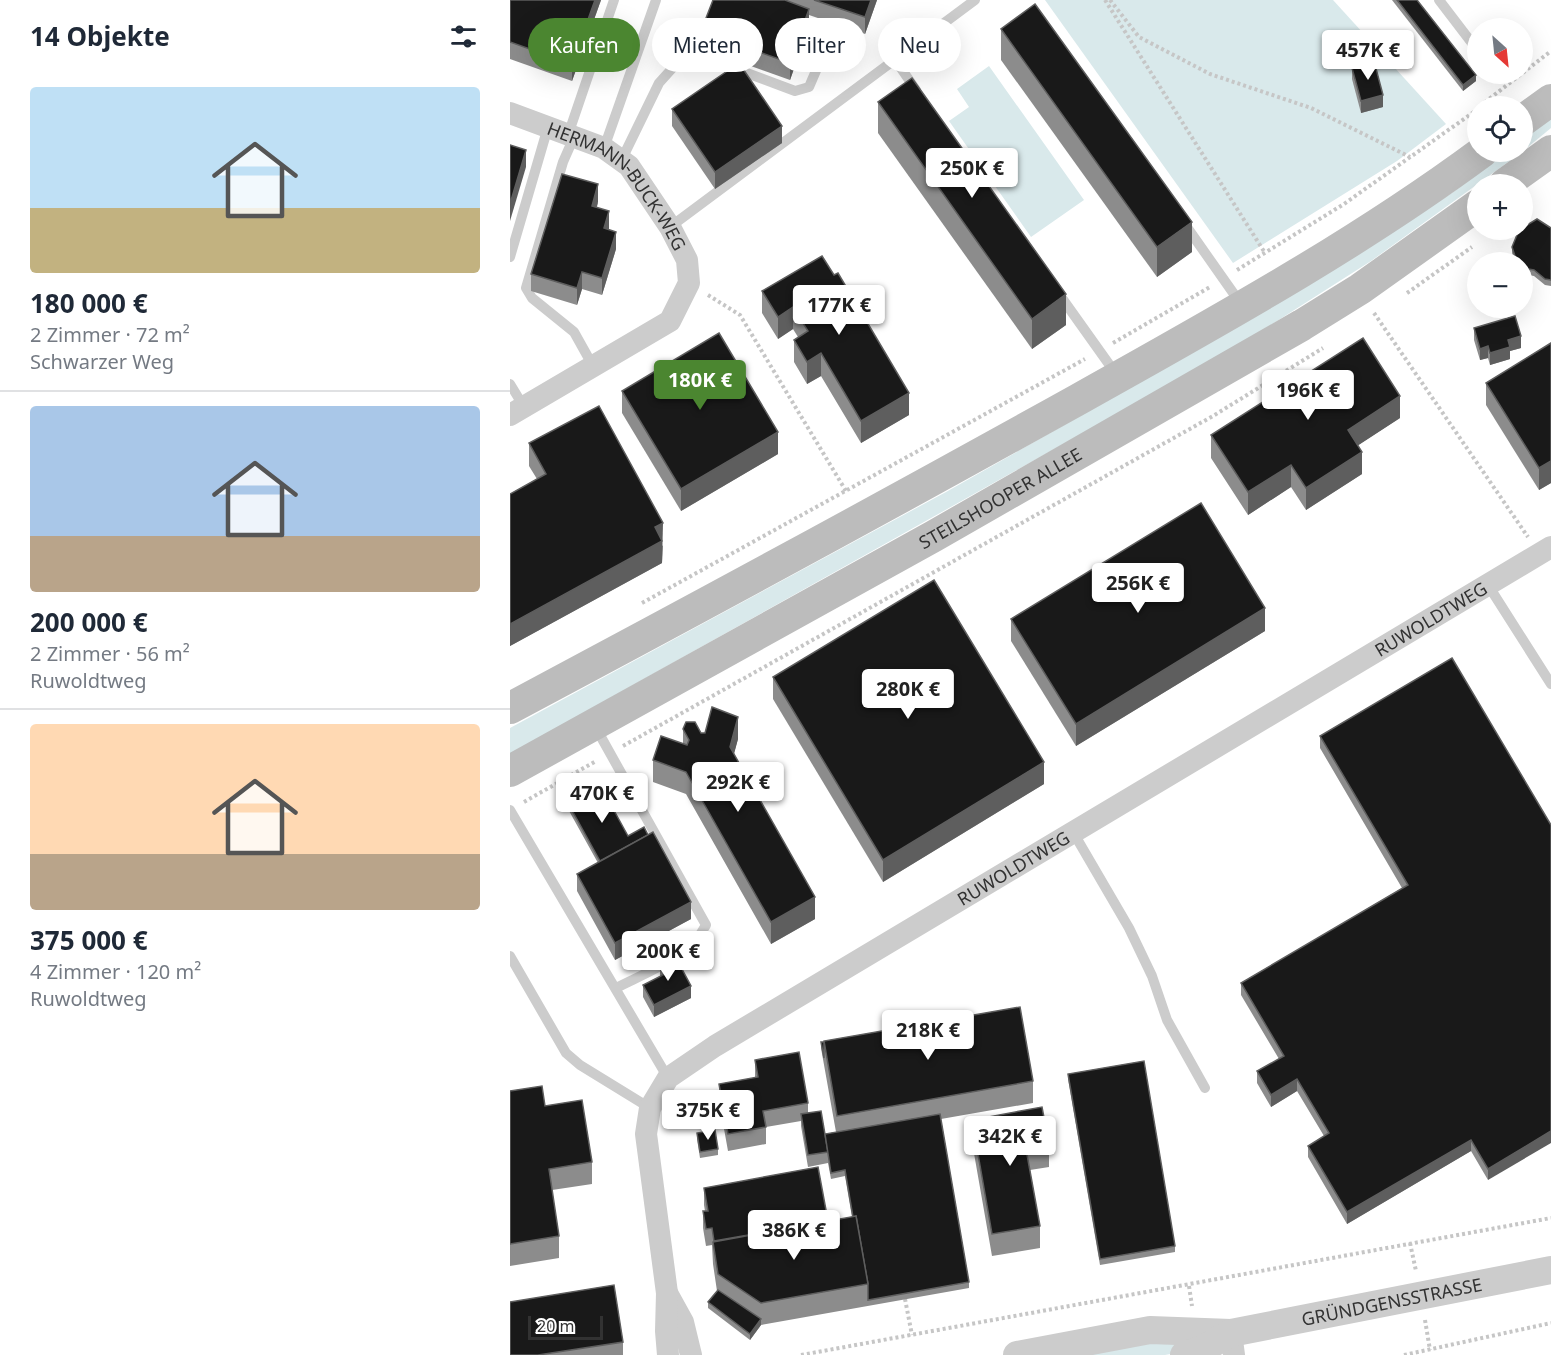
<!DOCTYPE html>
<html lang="de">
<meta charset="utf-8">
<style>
body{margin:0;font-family:"Noto Sans",sans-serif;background:#f6f6f7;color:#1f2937;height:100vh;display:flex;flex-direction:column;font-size:22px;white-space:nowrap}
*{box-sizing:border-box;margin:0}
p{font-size:20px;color:#747a83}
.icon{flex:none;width:33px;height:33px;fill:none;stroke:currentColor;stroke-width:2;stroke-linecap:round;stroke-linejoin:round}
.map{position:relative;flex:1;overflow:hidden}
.side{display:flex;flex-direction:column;background:#fff;width:510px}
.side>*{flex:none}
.banner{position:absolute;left:18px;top:18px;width:570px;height:54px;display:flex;gap:12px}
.needle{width:39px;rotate:153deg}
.controls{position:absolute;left:957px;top:18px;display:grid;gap:12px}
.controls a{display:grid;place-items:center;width:66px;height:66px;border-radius:50%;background:#fff;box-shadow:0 6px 24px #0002;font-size:30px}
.scale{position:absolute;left:18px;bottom:15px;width:75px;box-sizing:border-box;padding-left:6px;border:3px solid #323232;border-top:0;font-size:16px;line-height:21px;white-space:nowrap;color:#323232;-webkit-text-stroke:4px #fff;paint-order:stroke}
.price{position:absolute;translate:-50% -51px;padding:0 14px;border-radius:6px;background:#fff;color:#222;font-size:20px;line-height:39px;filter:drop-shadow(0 2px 3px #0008)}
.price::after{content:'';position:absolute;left:50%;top:36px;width:18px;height:14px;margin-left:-9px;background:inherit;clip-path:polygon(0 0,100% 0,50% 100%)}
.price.selected{background:#4b8630;color:#fff}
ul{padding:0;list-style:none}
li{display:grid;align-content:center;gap:12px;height:318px;padding:0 30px}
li+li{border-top:2px solid #e0e1e3}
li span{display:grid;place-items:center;height:186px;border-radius:6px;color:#555}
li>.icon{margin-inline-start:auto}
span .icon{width:108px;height:108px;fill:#fffc;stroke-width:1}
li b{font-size:26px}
h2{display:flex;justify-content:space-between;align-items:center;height:72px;padding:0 30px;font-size:26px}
.chip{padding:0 21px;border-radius:27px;background:#fff;box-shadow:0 6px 24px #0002;font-size:21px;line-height:54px}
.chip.selected{background:#4b8630;color:#fff}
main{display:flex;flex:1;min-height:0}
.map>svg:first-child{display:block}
.green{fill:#d9e9eb}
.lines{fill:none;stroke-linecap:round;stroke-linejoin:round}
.path{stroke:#c6c6c6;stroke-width:4;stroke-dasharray:3 3;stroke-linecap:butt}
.service{stroke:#ccc;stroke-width:10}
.minor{stroke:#ccc;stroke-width:22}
.tertiary{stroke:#ccc;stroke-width:28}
.secondary{stroke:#bcbcbc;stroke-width:32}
.wall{fill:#8c8c8c}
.shaded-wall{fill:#5e5e5e}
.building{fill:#191919;stroke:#5e5e5e;stroke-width:1.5}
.labels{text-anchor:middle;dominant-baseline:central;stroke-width:6;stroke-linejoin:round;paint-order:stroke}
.street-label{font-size:18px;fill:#323232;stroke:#fff}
</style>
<main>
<section class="side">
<h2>14 Objekte<svg class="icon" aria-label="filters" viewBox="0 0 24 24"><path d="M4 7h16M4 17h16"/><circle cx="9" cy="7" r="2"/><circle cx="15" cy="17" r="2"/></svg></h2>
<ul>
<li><span style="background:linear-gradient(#bfe0f5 65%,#c2b280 0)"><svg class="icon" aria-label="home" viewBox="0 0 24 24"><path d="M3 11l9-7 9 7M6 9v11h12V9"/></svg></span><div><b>180 000 €</b><p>2 Zimmer · 72 m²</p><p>Schwarzer Weg</p></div></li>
<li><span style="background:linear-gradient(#a9c7e8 70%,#b9a48a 0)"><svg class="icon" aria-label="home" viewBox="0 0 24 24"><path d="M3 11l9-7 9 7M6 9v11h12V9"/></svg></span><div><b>200 000 €</b><p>2 Zimmer · 56 m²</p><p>Ruwoldtweg</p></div></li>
<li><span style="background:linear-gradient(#ffd9b3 70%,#b9a48a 0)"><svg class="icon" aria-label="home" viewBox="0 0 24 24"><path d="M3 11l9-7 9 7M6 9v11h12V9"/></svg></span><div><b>375 000 €</b><p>4 Zimmer · 120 m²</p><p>Ruwoldtweg</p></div></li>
</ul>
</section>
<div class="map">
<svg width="1041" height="1355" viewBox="0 0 1041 1355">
<rect width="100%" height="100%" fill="#fff"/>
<g class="green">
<path d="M 535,0 L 823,0 L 936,124 L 887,161 L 723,263 Z"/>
<path d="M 479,66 L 574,200 L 521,237 L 439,121 L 459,107 L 447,89 Z"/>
<path d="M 1041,117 L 1041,128 L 1013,151 L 1013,139 Z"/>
<path d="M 997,152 L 1012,152 L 861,261 L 728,346 L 0,754 L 0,728 L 436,492 L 722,330 L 942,193 Z"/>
<path d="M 676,1341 L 678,1351 L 655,1355 L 565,1355 L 640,1342 Z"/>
</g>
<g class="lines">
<g class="path">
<path d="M 595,0 L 755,253"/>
<path d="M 600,0 L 629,37 L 700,74 L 801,108 L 900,157"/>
<path d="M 970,106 L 1041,51"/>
<path d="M 727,270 L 834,204 L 968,109"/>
<path d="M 897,293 L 962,247"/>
<path d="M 198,295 L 230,315 L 336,491"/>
<path d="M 864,313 L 1018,537"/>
<path d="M 603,343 L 700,287"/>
<path d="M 132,603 L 575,359"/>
<path d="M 113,746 L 703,416 L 813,348"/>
<path d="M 14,802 L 86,761"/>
<path d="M 900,1243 L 906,1271"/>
<path d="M 679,1286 L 682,1306"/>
<path d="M 395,1299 L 402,1335"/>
<path d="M 915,1320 L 920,1350"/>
<path d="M 291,1355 L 1041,1218"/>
<path d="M 894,1355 L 1041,1323"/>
</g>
<g class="service">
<path d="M 929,0 L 968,51"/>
<path d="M 386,61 L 406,90"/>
<path d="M 58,135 L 104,0"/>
<path d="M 64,137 L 53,162 L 16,288 L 22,298 L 64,332 L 83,366"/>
<path d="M 94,148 L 146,0"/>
<path d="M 112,159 L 149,83 L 167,63 L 185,61 L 218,66 L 285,91 L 299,87 L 317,45"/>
<path d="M 674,223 L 731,304"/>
<path d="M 160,227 L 465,0"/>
<path d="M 0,257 L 38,127"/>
<path d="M 549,294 L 606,374"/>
<path d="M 0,384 L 14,407"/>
<path d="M 978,585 L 1041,684"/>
<path d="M 86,728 L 196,925 C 180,957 137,972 106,988"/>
<path d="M 0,810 L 158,1078"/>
<path d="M 563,832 L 619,928 L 642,976 L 657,1020 L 695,1088"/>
<path d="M 0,956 L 56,1053 L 70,1065 L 140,1108"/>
</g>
<g class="minor">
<path id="s1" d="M 0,113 L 94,148 L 119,166 L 160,227 L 177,260 L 179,283 L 160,321 L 0,415"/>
<path d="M 157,1293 L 173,1322 L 181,1355"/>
<path d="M 721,1333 L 724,1355"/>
<path id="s2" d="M 158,1355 L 156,1331 L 157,1293 L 136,1134 L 140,1108 L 158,1078 L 205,1046 L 1041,547"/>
</g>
<g class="tertiary">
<path d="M 507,1355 L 640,1330 L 721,1333"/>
<path id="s3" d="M 674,1355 L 691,1350 L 721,1333 L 1041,1270"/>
</g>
<g class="secondary">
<path d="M 1012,121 L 1041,100"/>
<path d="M 995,184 L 1041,151"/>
<path d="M 0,708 C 190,607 380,504 569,399 C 706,322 845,246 972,152"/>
<path id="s4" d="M 0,771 L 424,536 L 792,325 L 850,289 L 968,205"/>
</g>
</g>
<g class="wall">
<path d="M 0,0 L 91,0 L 62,81 L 0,59 Z"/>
<path d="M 203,0 L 367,0 L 355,34 L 299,15 L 299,26 L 280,80 L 191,48 L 191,31 Z"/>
<path d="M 882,0 L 907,0 L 966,81 L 953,91 Z"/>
<path d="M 491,29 L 682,252 L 647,277 L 491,60 Z"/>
<path d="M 842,68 L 873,107 L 851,113 L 842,79 Z"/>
<path d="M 368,102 L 556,325 L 522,349 L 368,133 Z"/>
<path d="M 162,109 L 272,143 L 205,189 L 162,126 Z"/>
<path d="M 88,202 L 87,207 L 99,228 L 99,230 L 106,249 L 92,295 L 72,289 L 67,305 L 21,291 L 21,274 Z"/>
<path d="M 1041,228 L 1041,286 L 1035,285 L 1024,276 L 1012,274 L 1012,262 L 1005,262 L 1002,253 L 1002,247 Z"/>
<path d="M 312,256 L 399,415 L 351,443 L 311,376 L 297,384 L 284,362 L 284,340 L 288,337 L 283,329 L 268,339 L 252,313 L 252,291 Z"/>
<path d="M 964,328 L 1011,348 L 1000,351 L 1000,359 L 980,365 L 978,358 L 970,360 L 964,340 Z"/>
<path d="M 1041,343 L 1041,483 L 1029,490 L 976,405 L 976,383 Z"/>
<path d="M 112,391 L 268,454 L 171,511 L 112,413 Z"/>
<path d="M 890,418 L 848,445 L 852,474 L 796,510 L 781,487 L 738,515 L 701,458 L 701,435 Z"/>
<path d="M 19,443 L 153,546 L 152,563 L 0,646 L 0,494 L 27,479 L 19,466 Z"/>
<path d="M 501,619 L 755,631 L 566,746 L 501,641 Z"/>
<path d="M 263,677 L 534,784 L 373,882 L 263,699 Z"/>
<path d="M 173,729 L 191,733 L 228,739 L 224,753 L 305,919 L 261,944 L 176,794 L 143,782 L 143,760 L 173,743 Z"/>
<path d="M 810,736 L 1041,825 L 978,1180 L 961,1151 L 837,1224 L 798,1157 L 798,1146 L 814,1136 L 787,1091 L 761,1107 L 747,1083 L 747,1071 L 769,1059 L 731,995 L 731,983 L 892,888 L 810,748 Z"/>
<path d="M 58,803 L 118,836 L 181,919 L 105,960 L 67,891 L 67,874 L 88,863 L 58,809 Z"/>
<path d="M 150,964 L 181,998 L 144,1017 L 133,997 L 133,985 L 150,976 Z"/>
<path d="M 311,1042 L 523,1081 L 523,1103 L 431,1119 L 459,1282 L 459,1288 L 251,1325 L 240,1340 L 198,1308 L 198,1302 L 207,1291 L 203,1264 L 202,1245 L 196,1246 L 193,1228 L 193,1211 L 195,1211 L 194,1205 L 194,1188 L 318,1221 L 342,1217 L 335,1176 L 321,1179 L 318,1163 L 298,1167 L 291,1126 L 291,1121 L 256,1127 L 256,1144 L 218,1151 L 209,1101 L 209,1084 L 245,1078 L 245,1060 L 298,1103 L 298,1113 L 315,1134 L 326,1132 L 311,1048 Z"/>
<path d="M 558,1074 L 665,1246 L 665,1252 L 590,1265 L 558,1079 Z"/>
<path d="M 0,1091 L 35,1106 L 82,1162 L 82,1184 L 42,1190 L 49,1236 L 49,1258 L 0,1266 Z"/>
<path d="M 462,1120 L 539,1145 L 539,1167 L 520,1170 L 530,1226 L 530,1248 L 482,1256 L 462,1142 Z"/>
<path d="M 187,1133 L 208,1149 L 208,1155 L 190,1158 L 187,1139 Z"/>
<path d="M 113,1342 L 113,1355 L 0,1355 Z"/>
</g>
<g class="shaded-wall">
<path d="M 85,0 L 91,0 L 62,81 L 62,64 Z"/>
<path d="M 361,0 L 367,0 L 355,34 L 355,17 Z"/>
<path d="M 299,9 L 299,26 L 280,80 L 280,63 Z"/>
<path d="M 966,75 L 966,81 L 953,91 L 953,85 Z"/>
<path d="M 873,95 L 873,107 L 851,113 L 851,101 Z"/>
<path d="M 272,126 L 272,143 L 205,189 L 205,172 Z"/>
<path d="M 16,150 L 16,167 L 0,221 L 0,204 Z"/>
<path d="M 88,184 L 88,202 L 82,223 L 82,206 Z"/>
<path d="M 99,211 L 99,228 L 94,245 L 94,228 Z"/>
<path d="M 682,222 L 682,252 L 647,277 L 647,247 Z"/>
<path d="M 106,232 L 106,249 L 92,295 L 92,278 Z"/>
<path d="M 72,272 L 72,289 L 67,305 L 67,288 Z"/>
<path d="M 556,294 L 556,325 L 522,349 L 522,319 Z"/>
<path d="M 283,307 L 283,329 L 268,339 L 268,317 Z"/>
<path d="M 1011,336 L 1011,348 L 1000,351 L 1000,359 L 980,365 L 980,353 L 998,340 Z"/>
<path d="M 978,346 L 978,358 L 970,360 L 970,349 Z"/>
<path d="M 311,353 L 311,376 L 297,384 L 297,362 Z"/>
<path d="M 399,393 L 399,415 L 351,443 L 351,421 Z"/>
<path d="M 890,396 L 890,418 L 838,452 L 838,430 Z"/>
<path d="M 268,432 L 268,454 L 171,511 L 171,489 Z"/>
<path d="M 852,452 L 852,474 L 796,510 L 796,488 Z"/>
<path d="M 1041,461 L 1041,483 L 1029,490 L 1029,468 Z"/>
<path d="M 781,465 L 781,487 L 738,515 L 738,492 Z"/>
<path d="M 153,523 L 152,563 L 0,646 L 0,624 L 145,527 Z"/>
<path d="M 755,608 L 755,631 L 566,746 L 566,724 Z"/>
<path d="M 228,717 L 228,739 L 220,769 L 220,747 Z"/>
<path d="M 534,762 L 534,784 L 373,882 L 373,860 Z"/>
<path d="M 305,897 L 305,919 L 261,944 L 261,922 Z"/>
<path d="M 181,902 L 181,919 L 105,960 L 105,943 Z"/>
<path d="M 181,986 L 181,998 L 144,1017 L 144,1005 Z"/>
<path d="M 787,1079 L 787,1091 L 761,1107 L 761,1095 Z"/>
<path d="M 1041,1131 L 1041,1143 L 978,1180 L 978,1169 Z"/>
<path d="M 961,1140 L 961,1151 L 837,1224 L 837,1212 Z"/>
<path d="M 251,1319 L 251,1325 L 240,1340 L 240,1334 Z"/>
</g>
<g class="building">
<path d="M 0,0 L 85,0 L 62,64 L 0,42 Z"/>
<path d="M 203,0 L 275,0 L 299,9 L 280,63 L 191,31 Z"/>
<path d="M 304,0 L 361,0 L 355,17 Z"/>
<path d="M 887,0 L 907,0 L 966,75 L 953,85 Z"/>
<path d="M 525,4 L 682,222 L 647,247 L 491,29 Z"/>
<path d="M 864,61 L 873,95 L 851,101 L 842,68 Z"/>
<path d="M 229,63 L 272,126 L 205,172 L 162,109 Z"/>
<path d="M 402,78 L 556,294 L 522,319 L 368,102 Z"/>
<path d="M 0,145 L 16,150 L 0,204 Z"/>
<path d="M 52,174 L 88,184 L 82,206 L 99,211 L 94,228 L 106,232 L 92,278 L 72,272 L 67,288 L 21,274 Z"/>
<path d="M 1027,219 L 1041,228 L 1041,280 L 1035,279 L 1024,270 L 1012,268 L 1012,262 L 1007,262 L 1002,247 L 1009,230 L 1012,230 L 1012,228 Z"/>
<path d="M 312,256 L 324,275 L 328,273 L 399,393 L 351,421 L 311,353 L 297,362 L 284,340 L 298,331 L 283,307 L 268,317 L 252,291 Z"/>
<path d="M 1005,316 L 1011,336 L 998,340 L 1000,347 L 980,353 L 978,346 L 970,349 L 964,328 Z"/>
<path d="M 209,333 L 268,432 L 171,489 L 112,391 Z"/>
<path d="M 853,338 L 890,396 L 838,430 L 852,452 L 796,488 L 781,465 L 738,492 L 701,435 Z"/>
<path d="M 1041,343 L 1041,461 L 1029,468 L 976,383 Z"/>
<path d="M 89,406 L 153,523 L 145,527 L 152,541 L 0,624 L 0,494 L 36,474 L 19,443 Z"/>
<path d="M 691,503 L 755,608 L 566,724 L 501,619 Z"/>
<path d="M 424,580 L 534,762 L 373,860 L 263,677 Z"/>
<path d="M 942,658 L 1041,825 L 1041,1131 L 978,1169 L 961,1140 L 837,1212 L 798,1146 L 819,1133 L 787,1079 L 761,1095 L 747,1071 L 774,1056 L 731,983 L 898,885 L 810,736 Z"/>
<path d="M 202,707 L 228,717 L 220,747 L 305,897 L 261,922 L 176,772 L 143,760 L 151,736 L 177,745 L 179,740 L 173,729 L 176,722 L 185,722 L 191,733 L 195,733 Z"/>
<path d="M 90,785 L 118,836 L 134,827 L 138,835 L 90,861 L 58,803 Z"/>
<path d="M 143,832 L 181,902 L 105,943 L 67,874 Z"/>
<path d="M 165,956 L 181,986 L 144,1005 L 133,985 L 155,974 L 150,964 Z"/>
<path d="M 510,1007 L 523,1081 L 327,1116 L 314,1041 Z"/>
<path d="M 311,1042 L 314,1042 L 314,1058 Z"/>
<path d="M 289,1052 L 298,1103 L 253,1111 L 256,1127 L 218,1134 L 209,1084 L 248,1077 L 245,1060 Z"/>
<path d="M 634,1061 L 665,1246 L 590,1259 L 558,1074 Z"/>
<path d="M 32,1086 L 35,1106 L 72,1100 L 82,1162 L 39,1169 L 49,1236 L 0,1244 L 0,1091 Z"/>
<path d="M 532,1107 L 539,1145 L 516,1149 L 530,1226 L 482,1234 L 462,1120 Z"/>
<path d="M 311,1111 L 318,1152 L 298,1155 L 291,1114 Z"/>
<path d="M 430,1114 L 459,1282 L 358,1300 L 358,1284 L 346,1216 L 343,1217 L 335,1170 L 321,1173 L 315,1134 Z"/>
<path d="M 205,1130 L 208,1149 L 190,1152 L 187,1133 Z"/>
<path d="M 308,1167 L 318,1221 L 204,1241 L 202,1228 L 196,1229 L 193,1211 L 198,1211 L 194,1188 Z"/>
<path d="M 346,1216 L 358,1284 L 251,1303 L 208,1274 L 203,1242 Z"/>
<path d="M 104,1285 L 113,1342 L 28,1355 L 0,1355 L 0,1302 Z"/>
<path d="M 208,1290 L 251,1319 L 240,1334 L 198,1302 Z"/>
</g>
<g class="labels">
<g class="street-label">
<text stroke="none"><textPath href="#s1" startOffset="135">HERMANN-BUCK-WEG</textPath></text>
<text stroke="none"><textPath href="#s4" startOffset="561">STEILSHOOPER ALLEE</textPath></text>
<text stroke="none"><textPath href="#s2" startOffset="1174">RUWOLDTWEG</textPath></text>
<text stroke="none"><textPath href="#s2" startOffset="688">RUWOLDTWEG</textPath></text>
<text stroke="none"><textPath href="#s3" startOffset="216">GRÜNDGENSSTRASSE</textPath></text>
</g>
</g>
</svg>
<div class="controls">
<a><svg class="needle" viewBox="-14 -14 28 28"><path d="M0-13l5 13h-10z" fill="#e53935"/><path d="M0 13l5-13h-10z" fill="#747a83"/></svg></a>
<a><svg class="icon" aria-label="locate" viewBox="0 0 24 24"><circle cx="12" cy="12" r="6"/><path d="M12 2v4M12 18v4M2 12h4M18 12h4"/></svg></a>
<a>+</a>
<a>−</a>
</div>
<div class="scale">20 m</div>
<b class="price" style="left:858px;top:81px">457K €</b>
<b class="price" style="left:462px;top:199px">250K €</b>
<b class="price" style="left:329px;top:336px">177K €</b>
<b class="price selected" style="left:190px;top:411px">180K €</b>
<b class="price" style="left:798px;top:421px">196K €</b>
<b class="price" style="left:628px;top:614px">256K €</b>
<b class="price" style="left:398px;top:720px">280K €</b>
<b class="price" style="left:228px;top:813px">292K €</b>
<b class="price" style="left:92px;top:824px">470K €</b>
<b class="price" style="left:158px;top:982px">200K €</b>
<b class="price" style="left:418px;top:1061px">218K €</b>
<b class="price" style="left:198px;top:1141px">375K €</b>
<b class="price" style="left:500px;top:1167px">342K €</b>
<b class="price" style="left:284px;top:1261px">386K €</b>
<div class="banner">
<a class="chip selected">Kaufen</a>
<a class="chip">Mieten</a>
<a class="chip">Filter</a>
<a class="chip">Neu</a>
</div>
</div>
</main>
